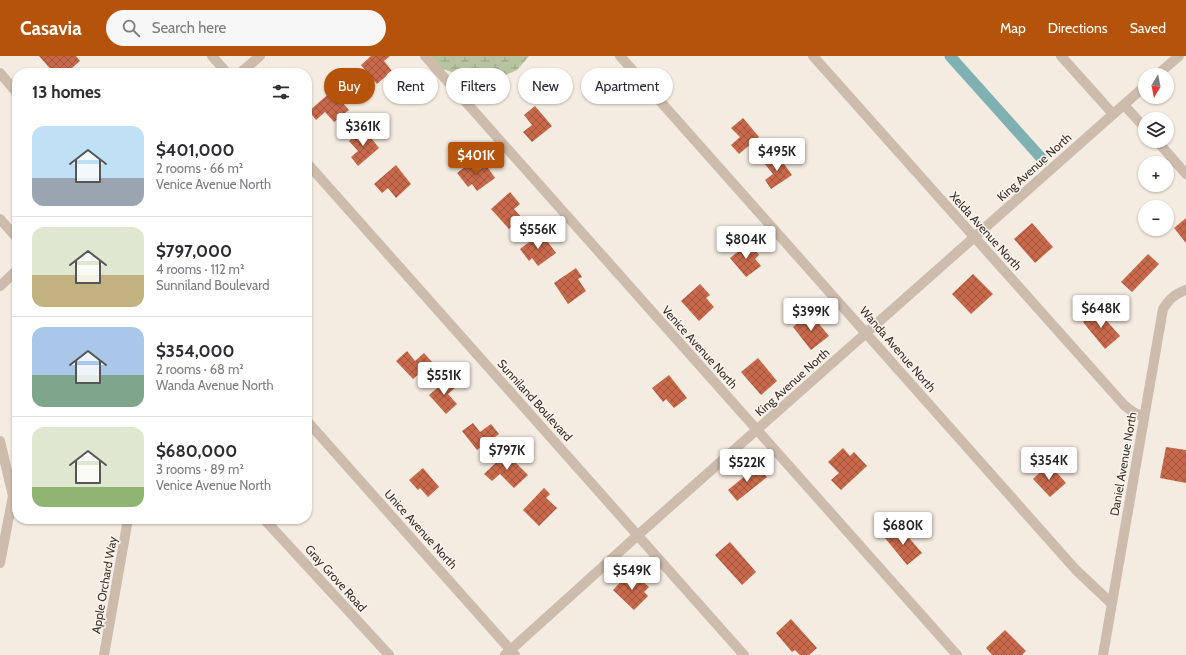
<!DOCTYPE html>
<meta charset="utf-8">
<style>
body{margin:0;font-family:Cabin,sans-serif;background:#f7f7f7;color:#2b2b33;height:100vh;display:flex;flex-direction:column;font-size:15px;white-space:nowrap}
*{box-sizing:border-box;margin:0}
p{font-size:13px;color:#7c7c81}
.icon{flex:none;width:22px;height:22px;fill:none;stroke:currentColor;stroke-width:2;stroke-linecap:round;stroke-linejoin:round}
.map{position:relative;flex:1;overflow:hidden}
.details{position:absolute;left:12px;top:12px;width:300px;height:456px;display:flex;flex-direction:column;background:#fff;border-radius:16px;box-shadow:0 1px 3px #0004}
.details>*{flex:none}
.banner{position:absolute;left:324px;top:12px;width:380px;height:36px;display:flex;gap:8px}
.needle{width:26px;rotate:190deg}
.controls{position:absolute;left:1138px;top:12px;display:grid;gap:8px}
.controls a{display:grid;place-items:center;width:36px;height:36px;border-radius:50%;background:#fff;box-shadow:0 1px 3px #0004;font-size:20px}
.price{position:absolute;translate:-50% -34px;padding:0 9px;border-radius:4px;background:#fff;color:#222;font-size:13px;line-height:26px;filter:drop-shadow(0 1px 2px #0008)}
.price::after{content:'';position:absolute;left:50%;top:24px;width:12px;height:9px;margin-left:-6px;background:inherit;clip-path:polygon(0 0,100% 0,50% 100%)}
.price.current{background:#b45309;color:#fff}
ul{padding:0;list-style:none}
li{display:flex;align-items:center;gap:12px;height:100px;padding:0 20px}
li+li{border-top:1px solid #e1e1e2}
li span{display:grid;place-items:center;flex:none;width:112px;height:80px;border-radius:12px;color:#555}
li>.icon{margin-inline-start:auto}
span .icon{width:48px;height:48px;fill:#fffc;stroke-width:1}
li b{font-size:17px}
h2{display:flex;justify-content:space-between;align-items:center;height:48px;padding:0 20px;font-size:17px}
.chip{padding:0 14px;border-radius:18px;background:#fff;box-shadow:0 1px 3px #0004;font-size:14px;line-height:36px}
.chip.current{background:#b45309;color:#fff}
header{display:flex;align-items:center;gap:24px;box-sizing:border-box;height:56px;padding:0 20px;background:#b45309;color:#fff}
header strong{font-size:19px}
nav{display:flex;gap:22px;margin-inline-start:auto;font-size:14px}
.search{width:280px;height:36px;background:#f7f7f7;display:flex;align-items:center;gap:10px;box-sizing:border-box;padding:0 14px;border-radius:22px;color:#7c7c81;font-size:15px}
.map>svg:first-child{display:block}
.wetland{fill:url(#wetland-marsh)}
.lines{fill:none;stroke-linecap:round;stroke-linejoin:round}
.canal{stroke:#7fb0b2;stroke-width:11}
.building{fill:url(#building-cross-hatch)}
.minor{stroke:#cdbbac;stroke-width:10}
.labels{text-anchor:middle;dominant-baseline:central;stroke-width:3;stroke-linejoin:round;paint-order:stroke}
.street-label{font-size:12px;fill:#3b302b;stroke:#fbf5ee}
</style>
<header>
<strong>Casavia</strong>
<div class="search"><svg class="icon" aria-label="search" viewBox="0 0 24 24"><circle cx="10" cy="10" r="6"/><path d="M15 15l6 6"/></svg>Search here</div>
<nav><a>Map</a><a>Directions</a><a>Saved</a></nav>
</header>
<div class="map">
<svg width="1186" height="599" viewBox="0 0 1186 599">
<defs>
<pattern id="wetland-marsh" width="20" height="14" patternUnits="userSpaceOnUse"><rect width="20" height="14" fill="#b8c4a0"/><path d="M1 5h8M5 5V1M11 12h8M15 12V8" fill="none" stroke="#97a083"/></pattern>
<pattern id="building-cross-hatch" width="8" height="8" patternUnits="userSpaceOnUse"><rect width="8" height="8" fill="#c8694b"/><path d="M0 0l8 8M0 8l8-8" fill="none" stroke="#a4573f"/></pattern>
</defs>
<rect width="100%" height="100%" fill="#f4ebe1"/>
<path class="wetland" d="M 425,0 L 529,0 L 517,14 L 501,21 L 466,21 L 440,12 Z"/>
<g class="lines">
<path class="canal" d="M 950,0 L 1043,104"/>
</g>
<g class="building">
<path d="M 39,0 L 76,0 L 80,5 L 66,17 L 54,17 Z"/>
<path d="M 371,0 L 390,0 L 384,5 L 392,15 L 377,28 L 361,9 Z"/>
<path d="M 332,35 L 349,54 L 334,66 L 325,56 L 316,64 L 309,55 Z"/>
<path d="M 535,50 L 552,70 L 532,86 L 523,76 L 532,69 L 524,59 Z"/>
<path d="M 743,62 L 759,81 L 739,98 L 731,89 L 740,81 L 731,72 Z"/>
<path d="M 360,75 L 364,80 L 367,77 L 379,92 L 358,110 L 351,101 L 358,95 L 349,85 Z"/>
<path d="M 777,98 L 792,119 L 771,133 L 765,124 L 773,118 L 764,107 Z"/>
<path d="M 473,105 L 479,114 L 486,109 L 495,122 L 477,135 L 472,128 L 468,131 L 457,117 Z"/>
<path d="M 396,109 L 411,128 L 396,142 L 388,132 L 382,137 L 374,128 Z"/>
<path d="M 510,136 L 520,148 L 514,153 L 522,162 L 509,173 L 491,153 Z"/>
<path d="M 1186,162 L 1186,187 L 1174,172 Z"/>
<path d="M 1032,167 L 1053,191 L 1035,207 L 1014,183 Z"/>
<path d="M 541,177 L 556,197 L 538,210 L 532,202 L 529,205 L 520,193 Z"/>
<path d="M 749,187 L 759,199 L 755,203 L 761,210 L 746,221 L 730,202 Z"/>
<path d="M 1148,198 L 1159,208 L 1132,236 L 1121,226 Z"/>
<path d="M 576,212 L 582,221 L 578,223 L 586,235 L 568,248 L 554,227 Z"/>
<path d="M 973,218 L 993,238 L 971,258 L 952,238 Z"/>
<path d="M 700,228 L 710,239 L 706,242 L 714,251 L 699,265 L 681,245 Z"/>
<path d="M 1097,254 L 1120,280 L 1105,293 L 1083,266 Z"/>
<path d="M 810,257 L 829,280 L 811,294 L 793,271 Z"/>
<path d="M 407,295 L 415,305 L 424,297 L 432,306 L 413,323 L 396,305 Z"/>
<path d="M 758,302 L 777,325 L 761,339 L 741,316 Z"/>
<path d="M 669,319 L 687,342 L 674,352 L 666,343 L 663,346 L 652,332 Z"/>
<path d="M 449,322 L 456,331 L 448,338 L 457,348 L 446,358 L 429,339 Z"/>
<path d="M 473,367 L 480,376 L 491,368 L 499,378 L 477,394 L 462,375 Z"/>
<path d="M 1166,391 L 1186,394 L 1186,427 L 1160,422 Z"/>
<path d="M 843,392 L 850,400 L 854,396 L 867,410 L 841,434 L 831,424 L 839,417 L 828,406 Z"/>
<path d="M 506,397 L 528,419 L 514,432 L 500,418 L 492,425 L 484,418 Z"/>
<path d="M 1049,408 L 1066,427 L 1050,441 L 1033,423 Z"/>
<path d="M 757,410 L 767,421 L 737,445 L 728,434 Z"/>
<path d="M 423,412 L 439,431 L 428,441 L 420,432 L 418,434 L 409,424 Z"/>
<path d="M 544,432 L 550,438 L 546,442 L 557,452 L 539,470 L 523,454 Z"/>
<path d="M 899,470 L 922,497 L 907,509 L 885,482 Z"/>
<path d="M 730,486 L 756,516 L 742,529 L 715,499 Z"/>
<path d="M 628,518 L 634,524 L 637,520 L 649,531 L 644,536 L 648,540 L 634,554 L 613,534 Z"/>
<path d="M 791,563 L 817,592 L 809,599 L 800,599 L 795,594 L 792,596 L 776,577 Z"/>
<path d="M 1005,574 L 1026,595 L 1022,599 L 992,599 L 986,592 Z"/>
</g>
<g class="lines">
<g class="minor">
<path d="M 212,0 L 227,17"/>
<path d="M 425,0 L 957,599"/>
<path d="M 620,0 L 1076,514 L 1111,547"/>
<path d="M 813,0 L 1124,349 L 1133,356 L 1144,361"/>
<path d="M 1061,0 L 1113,58"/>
<path d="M 0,17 L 17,37"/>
<path d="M 240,17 L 260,0"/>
<path d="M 1157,19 L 1179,0"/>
<path d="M 1124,49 L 1145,72"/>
<path d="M 1157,85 L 1186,118"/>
<path d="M 307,107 L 744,599"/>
<path d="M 0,163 L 17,182"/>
<path d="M 0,230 L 17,214"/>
<path d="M 307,365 L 515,599"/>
<path d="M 0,385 L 13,440 L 0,507"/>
<path d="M 264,463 L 389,599"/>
<path d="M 104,599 L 128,463"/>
<path d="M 505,599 L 638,479 L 1145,30"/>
<path d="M 1103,599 L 1163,253 C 1169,243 1175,238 1186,234"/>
</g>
</g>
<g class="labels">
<g class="street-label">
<text transform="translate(1034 111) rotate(-42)">King Avenue North</text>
<text transform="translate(986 175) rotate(48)">Xelda Avenue North</text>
<text transform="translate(700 291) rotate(48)">Venice Avenue North</text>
<text transform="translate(898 293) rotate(49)">Wanda Avenue North</text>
<text transform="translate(792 326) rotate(-42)">King Avenue North</text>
<text transform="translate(535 344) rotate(48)">Sunniland Boulevard</text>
<text transform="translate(1123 408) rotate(-80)">Daniel Avenue North</text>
<text transform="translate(421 473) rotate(48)">Unice Avenue North</text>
<text transform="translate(336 522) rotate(48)">Gray Grove Road</text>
<text transform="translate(104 529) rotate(-80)">Apple Orchard Way</text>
</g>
</g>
</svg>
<div class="controls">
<a><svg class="needle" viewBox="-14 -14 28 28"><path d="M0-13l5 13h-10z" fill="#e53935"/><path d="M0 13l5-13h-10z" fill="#7c7c81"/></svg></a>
<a><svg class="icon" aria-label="layers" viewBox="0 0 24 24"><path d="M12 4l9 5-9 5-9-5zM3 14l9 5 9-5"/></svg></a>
<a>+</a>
<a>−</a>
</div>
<b class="price" style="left:363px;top:91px">$361K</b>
<b class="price" style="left:777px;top:116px">$495K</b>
<b class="price current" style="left:476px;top:120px">$401K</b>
<b class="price" style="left:538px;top:194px">$556K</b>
<b class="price" style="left:746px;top:204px">$804K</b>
<b class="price" style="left:1101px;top:273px">$648K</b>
<b class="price" style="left:811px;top:276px">$399K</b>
<b class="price" style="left:444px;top:340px">$551K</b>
<b class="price" style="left:507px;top:415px">$797K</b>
<b class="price" style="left:1049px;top:425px">$354K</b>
<b class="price" style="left:747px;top:427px">$522K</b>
<b class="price" style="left:903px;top:490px">$680K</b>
<b class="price" style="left:632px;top:535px">$549K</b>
<div class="banner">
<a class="chip current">Buy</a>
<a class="chip">Rent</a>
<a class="chip">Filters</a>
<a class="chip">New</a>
<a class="chip">Apartment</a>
</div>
<section class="details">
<h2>13 homes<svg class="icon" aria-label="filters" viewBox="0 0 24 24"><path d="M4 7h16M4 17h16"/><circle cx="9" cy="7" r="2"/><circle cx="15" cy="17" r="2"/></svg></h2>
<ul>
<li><span style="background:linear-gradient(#bfe0f5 65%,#9aa5b1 0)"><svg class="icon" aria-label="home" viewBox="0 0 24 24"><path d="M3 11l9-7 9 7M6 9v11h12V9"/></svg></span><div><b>$401,000</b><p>2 rooms · 66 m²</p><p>Venice Avenue North</p></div></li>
<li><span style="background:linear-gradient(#dfe7d0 60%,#c2b280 0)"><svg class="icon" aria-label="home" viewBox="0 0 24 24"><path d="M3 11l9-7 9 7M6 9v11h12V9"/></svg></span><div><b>$797,000</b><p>4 rooms · 112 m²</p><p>Sunniland Boulevard</p></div></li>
<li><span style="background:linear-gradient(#a9c7e8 60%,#7fa58c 0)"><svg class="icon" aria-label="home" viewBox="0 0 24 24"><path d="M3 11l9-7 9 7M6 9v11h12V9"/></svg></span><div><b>$354,000</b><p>2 rooms · 68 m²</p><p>Wanda Avenue North</p></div></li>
<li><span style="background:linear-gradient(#dfe7d0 75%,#8fb573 0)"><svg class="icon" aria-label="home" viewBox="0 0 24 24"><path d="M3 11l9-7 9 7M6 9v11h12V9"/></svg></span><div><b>$680,000</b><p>3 rooms · 89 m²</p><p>Venice Avenue North</p></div></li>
</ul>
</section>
</div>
